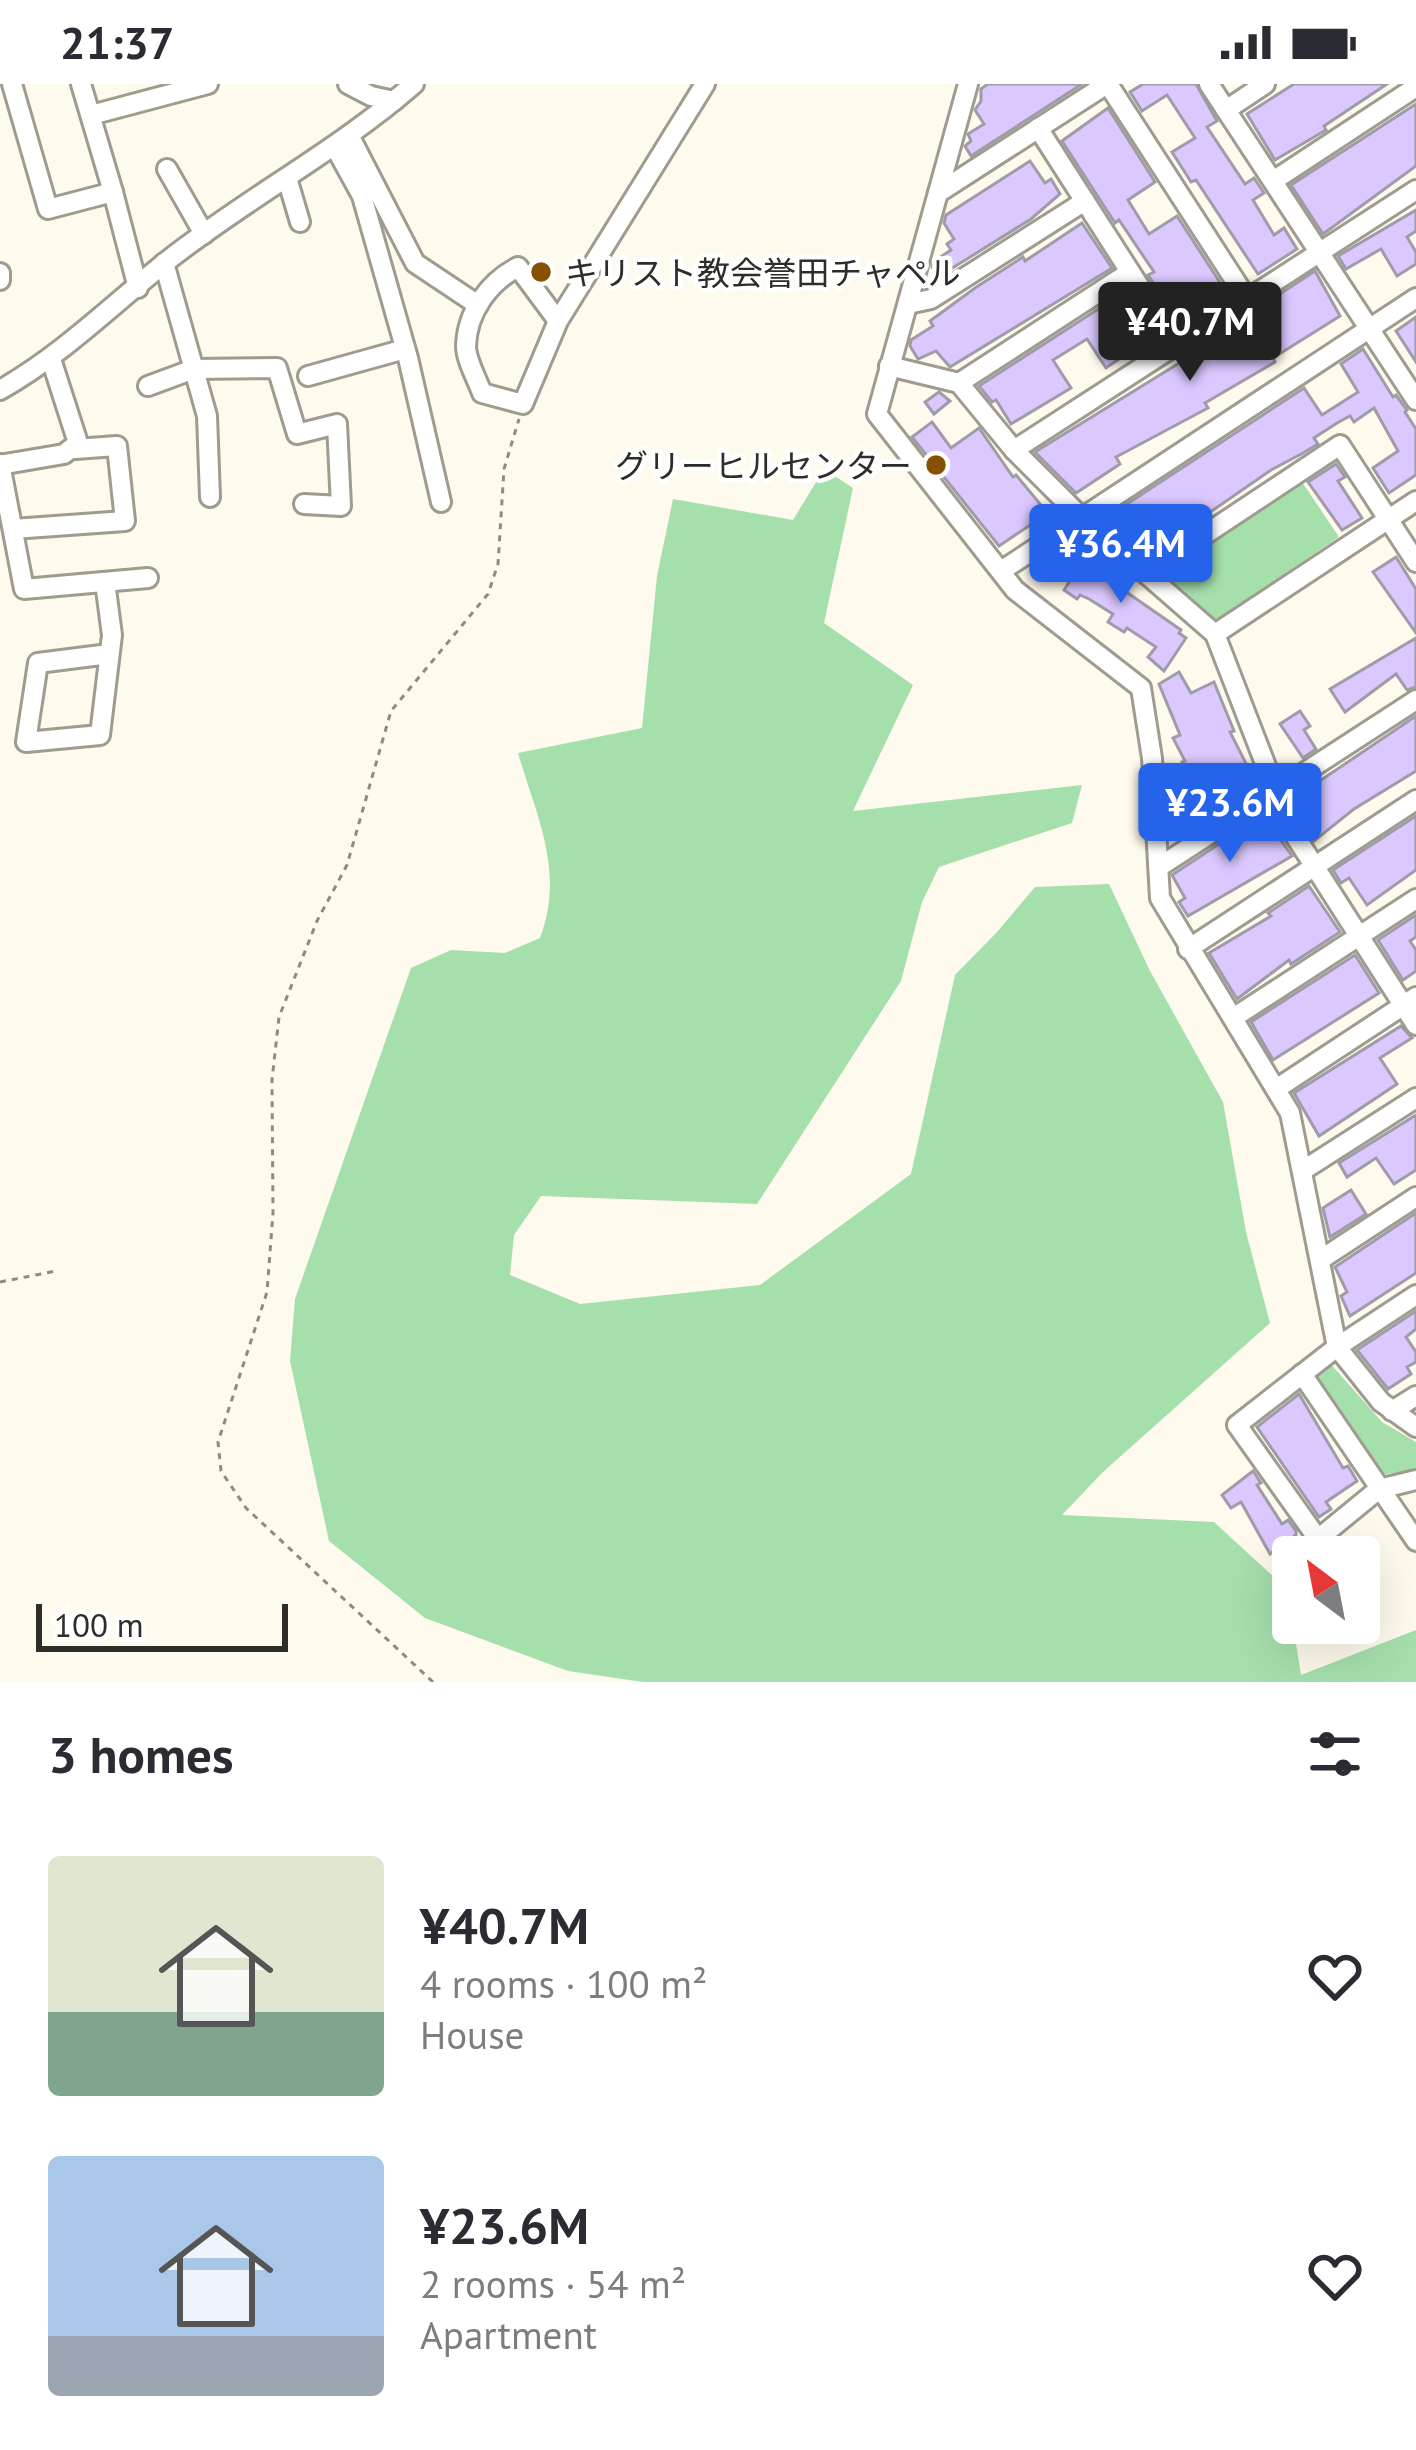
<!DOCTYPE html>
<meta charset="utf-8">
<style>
body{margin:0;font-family:"PT Sans","Noto Sans JP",sans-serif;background:#f2f2f3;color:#2b2b33;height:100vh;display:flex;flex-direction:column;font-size:45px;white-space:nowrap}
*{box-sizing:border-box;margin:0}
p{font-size:39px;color:#7c7c81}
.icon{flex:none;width:66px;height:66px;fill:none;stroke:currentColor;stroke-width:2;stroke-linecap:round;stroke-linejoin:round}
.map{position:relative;height:1598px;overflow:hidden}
.side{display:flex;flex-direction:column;background:#fff;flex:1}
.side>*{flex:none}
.needle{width:78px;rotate:328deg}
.tools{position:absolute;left:1272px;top:1452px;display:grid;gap:24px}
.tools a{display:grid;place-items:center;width:108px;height:108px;border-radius:12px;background:#fff;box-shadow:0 12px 48px #0002;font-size:60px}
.scale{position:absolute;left:36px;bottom:30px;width:252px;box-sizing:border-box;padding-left:12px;border:6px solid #2f2d28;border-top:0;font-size:33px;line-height:42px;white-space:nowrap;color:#2f2d28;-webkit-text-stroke:9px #fff;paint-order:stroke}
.price{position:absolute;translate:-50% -102px;padding:0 27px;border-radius:12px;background:#2563eb;color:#fff;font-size:39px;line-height:78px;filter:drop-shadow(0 3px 6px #0008)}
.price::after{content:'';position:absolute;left:50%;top:72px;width:36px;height:27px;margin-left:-18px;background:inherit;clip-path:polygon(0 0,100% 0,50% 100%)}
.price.on{background:#222;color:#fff}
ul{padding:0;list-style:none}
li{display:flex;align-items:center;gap:36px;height:300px;padding:0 48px}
li span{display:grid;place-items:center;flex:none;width:336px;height:240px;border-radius:12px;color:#555}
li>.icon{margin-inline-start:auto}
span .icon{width:144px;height:144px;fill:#fffc;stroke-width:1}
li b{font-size:51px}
h2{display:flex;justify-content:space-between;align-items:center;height:144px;padding:0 48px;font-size:51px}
.status{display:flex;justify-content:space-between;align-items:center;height:84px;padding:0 60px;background:#fff;direction:ltr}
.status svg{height:33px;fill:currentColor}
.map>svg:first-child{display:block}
.green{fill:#a5dfac}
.building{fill:#dbc8ff;stroke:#9f9ba8;stroke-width:3}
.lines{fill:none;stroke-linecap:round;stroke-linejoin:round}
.minor-casing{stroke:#9f9b8e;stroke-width:24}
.path{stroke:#8e8b83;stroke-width:3;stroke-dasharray:6 6;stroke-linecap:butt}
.minor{stroke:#fff;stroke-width:18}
.poi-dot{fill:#885003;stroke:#fff;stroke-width:4.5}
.labels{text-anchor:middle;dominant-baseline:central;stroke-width:9;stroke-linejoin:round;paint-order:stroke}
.poi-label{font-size:33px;fill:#2f2d28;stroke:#fff;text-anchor:start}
</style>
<div class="status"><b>21:37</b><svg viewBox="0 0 49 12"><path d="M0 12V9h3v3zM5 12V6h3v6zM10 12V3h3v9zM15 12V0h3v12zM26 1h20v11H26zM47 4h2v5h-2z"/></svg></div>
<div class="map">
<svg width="1416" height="1598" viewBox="0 0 1416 1598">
<rect width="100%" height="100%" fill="#fefaed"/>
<g class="green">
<path d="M 824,385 L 853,404 L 824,539 L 913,601 L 853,727 L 1082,701 L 1072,739 L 939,783 L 922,818 L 901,897 L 757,1120 L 541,1112 L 514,1151 L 510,1191 L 580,1220 L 760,1201 L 911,1090 L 955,891 L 997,848 L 1035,803 L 1109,800 L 1150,887 L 1223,1018 L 1246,1148 L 1270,1239 L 1103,1388 L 1062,1431 L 1214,1438 L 1287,1505 L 1301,1591 L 1416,1546 L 1416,1598 L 643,1598 L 568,1587 L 425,1534 L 329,1457 L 290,1277 L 295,1215 L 411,884 L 451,866 L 505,869 L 540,854 C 565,787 537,734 518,669 L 642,644 L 657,492 L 673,415 L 793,436 Z"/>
<path d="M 1300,395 L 1339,453 L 1215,537 L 1161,489 Z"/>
<path d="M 1328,1277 L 1382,1338 L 1416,1358 L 1416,1386 L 1379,1391 L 1313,1296 L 1316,1288 Z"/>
</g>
<g class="building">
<path d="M 988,0 L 1082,0 L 971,72 L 965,62 L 971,57 L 968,50 L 984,40 L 975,26 L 981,17 L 981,5 Z"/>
<path d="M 1143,0 L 1196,0 L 1217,37 L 1207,43 L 1245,100 L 1254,94 L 1264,109 L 1253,116 L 1274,151 L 1284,144 L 1297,165 L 1258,190 L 1196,96 L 1191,98 L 1172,68 L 1195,54 L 1167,11 L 1142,27 L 1130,8 Z"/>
<path d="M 1294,0 L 1387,0 L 1324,42 L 1326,46 L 1275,76 L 1247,30 Z"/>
<path d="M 1416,20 L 1416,82 L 1323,150 L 1291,101 Z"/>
<path d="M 1108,24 L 1155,98 L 1128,116 L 1149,150 L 1177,132 L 1228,211 L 1179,238 L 1148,191 L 1154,188 L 1119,136 L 1115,139 L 1062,57 Z"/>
<path d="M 1030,77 L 1045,99 L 1051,95 L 1060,110 L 1031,135 L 938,193 L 932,183 L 933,178 L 951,166 L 947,160 L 954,155 L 944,139 L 946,131 Z"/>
<path d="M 1416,126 L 1416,147 L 1407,153 L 1416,168 L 1416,180 L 1397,192 L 1381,165 L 1346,185 L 1338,172 Z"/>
<path d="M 1082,139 L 1112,184 L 950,283 L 936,267 L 918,275 L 910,262 L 911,256 L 933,242 L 930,237 L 975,204 L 1023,173 L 1025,177 Z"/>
<path d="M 1315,187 L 1340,232 L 1273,274 L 1275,278 L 1205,319 L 1208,324 L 1116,373 L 1120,380 L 1076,409 L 1035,368 L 1202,265 L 1200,262 Z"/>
<path d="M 1123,209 L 1152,252 L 1106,284 L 1087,255 L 1053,276 L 1071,304 L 1011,340 L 996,316 L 992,318 L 979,302 Z"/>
<path d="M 1416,233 L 1416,278 L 1396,247 Z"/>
<path d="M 1363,265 L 1393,313 L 1396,311 L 1407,326 L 1405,328 L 1416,345 L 1416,391 L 1389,409 L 1373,384 L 1398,367 L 1374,324 L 1354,338 L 1350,332 L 1337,339 L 1314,354 L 1318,360 L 1303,369 L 1271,386 L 1206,431 L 1198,431 L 1142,466 L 1127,442 L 1118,448 L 1104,435 L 1304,304 L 1322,331 L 1358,308 L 1341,280 Z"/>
<path d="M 939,308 L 950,317 L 934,330 L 925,318 Z"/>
<path d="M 932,338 L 951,364 L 979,344 L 1013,393 L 1016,391 L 1045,426 L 1037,432 L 1039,435 L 999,462 L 912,353 Z"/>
<path d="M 1336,380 L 1345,393 L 1338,397 L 1362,434 L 1342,446 L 1308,398 Z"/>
<path d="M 1075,454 L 1085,460 L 1080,469 L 1099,482 L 1096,487 L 1181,546 L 1179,549 L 1186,554 L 1164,587 L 1148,573 L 1156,563 L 1127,544 L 1124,548 L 1108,538 L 1113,530 L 1089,515 L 1080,511 L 1077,515 L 1064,506 L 1078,484 L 1054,470 Z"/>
<path d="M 1396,473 L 1416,505 L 1416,549 L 1373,488 Z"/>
<path d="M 1416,554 L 1416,603 L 1407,606 L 1396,590 L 1345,628 L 1330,605 Z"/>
<path d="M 1179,588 L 1191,609 L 1214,598 L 1234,647 L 1230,648 L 1258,703 L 1231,715 L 1227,706 L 1205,717 L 1168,719 L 1167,695 L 1187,694 L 1182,678 L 1185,677 L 1173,654 L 1180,651 L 1159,600 Z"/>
<path d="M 1300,627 L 1310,642 L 1304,646 L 1316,665 L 1303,674 L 1280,640 Z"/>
<path d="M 1416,632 L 1416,687 L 1354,725 L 1314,757 L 1293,715 Z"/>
<path d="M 1263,731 L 1292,772 L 1188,832 L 1179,818 L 1185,814 L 1172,791 Z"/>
<path d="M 1416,732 L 1416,786 L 1367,821 L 1349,794 L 1341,799 L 1333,786 Z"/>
<path d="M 1309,802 L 1340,848 L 1291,880 L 1289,876 L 1237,915 L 1209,869 L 1271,832 L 1268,829 Z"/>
<path d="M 1416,831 L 1416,853 L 1410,857 L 1416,866 L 1416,887 L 1403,896 L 1378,856 Z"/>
<path d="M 1355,871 L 1379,909 L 1273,976 L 1251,938 Z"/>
<path d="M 1401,942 L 1412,954 L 1380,974 L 1397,1000 L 1319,1052 L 1294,1009 Z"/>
<path d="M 1416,1031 L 1416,1086 L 1394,1100 L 1376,1074 L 1347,1093 L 1339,1079 Z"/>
<path d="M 1351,1106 L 1366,1130 L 1330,1153 L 1323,1124 Z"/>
<path d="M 1416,1129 L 1416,1189 L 1350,1232 L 1341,1212 L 1347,1208 L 1335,1183 Z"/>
<path d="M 1416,1227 L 1416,1245 L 1406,1253 L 1416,1268 L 1416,1278 L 1407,1283 L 1411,1290 L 1388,1305 L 1357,1266 Z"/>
<path d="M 1299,1310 L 1343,1384 L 1348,1382 L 1357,1397 L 1326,1418 L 1331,1425 L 1319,1433 L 1257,1343 Z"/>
<path d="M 1253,1387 L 1261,1399 L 1257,1401 L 1282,1440 L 1288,1436 L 1296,1447 L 1296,1451 L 1270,1470 L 1241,1418 L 1231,1424 L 1222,1411 Z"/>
</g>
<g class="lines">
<g class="minor-casing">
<g id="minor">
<path d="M 12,0 L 48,125 L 113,108 L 138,204"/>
<path d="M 81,0 L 113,108"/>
<path d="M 348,0 L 371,12 L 394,17"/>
<path d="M 968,0 L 877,330 L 1015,506 L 1141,604 L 1152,674 L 1160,814 L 1290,1029 L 1337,1263 L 1381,1318 L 1416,1343"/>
<path d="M 1108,0 L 1247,215"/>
<path d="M 1209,0 L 1416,316"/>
<path d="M 1226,26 L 1265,0"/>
<path d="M 91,31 L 208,0"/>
<path d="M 1038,44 L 1177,261"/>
<path d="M 349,51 L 415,179 L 478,221"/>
<path d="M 335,63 L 362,112 L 408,274 L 441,418"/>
<path d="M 167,85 L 204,150"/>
<path d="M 287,94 L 300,138"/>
<path d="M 1273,97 L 1416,3"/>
<path d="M 938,109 L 1107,0"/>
<path d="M 164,179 L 207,332 L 210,413"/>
<path d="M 0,189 L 0,196"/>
<path d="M 908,220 L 931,215 L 1085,117"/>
<path d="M 558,237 L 518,183 C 489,198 467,228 466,262 C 466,276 477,295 482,309 L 523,320 L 558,237 L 705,0"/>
<path d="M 889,282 L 959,299 L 1014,366 L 1082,434 L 1215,550 L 1290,744 L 1416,941"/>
<path d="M 308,292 L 405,265"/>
<path d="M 959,299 L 1130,188"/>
<path d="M 148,302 L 194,285 L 277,284 L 297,350 L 337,340 L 341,422 L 304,420"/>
<path d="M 0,306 C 62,271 112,221 167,177 C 247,114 337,67 414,0"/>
<path d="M 1014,366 L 1416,106"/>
<path d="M 0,380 L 24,505 L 148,494"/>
<path d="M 0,381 L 64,370 L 78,359 L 51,275"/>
<path d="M 13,445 L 125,437 L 117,362 L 75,365"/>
<path d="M 1001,487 L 1416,214"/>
<path d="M 1147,489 L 1340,361 L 1416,478"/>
<path d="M 105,498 L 112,551 L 100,651 L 26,658 L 38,579 L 109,570"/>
<path d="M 1215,550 L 1416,417"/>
<path d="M 1159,783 L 1416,616"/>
<path d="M 1188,865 L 1416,716"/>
<path d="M 1233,934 L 1416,815"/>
<path d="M 1276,1005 L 1416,913"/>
<path d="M 1302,1087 L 1416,1014"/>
<path d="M 1320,1176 L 1416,1113"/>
<path d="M 1416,1211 L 1337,1263 L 1237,1341 L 1318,1455 L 1379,1405 L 1416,1396"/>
<path d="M 1302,1290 L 1416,1457"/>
<path d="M 1392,1327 L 1416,1312"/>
</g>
</g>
<g class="path">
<path d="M 0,1198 L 56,1187"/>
<path d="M 433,1598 L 246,1424 L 221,1387 L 218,1358 L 267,1208 L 273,1129 L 272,996 L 279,933 L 317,837 L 347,781 L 391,627 L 488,510 L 498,480 L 504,385 L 519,335"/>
</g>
<use href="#minor" class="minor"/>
</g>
<g class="poi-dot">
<circle cx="541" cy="188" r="12"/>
<circle cx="936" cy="381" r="12"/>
</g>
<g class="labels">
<g class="poi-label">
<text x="565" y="188">キリスト教会誉田チャペル</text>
<text x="912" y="381" text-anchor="end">グリーヒルセンター</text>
</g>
</g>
</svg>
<div class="tools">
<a><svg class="needle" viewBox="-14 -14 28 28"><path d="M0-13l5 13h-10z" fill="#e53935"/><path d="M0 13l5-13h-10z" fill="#7c7c81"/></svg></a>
</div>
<div class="scale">100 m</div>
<b class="price on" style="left:1190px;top:300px">¥40.7M</b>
<b class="price" style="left:1121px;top:522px">¥36.4M</b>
<b class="price" style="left:1230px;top:781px">¥23.6M</b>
</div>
<section class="side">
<h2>3 homes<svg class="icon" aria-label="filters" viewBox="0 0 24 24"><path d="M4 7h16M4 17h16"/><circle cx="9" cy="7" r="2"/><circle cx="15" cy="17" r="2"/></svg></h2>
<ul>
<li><span style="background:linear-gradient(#dfe7d0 65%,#7fa58c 0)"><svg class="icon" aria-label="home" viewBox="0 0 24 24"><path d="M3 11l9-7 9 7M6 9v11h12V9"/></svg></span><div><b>¥40.7M</b><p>4 rooms · 100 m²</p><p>House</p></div><svg class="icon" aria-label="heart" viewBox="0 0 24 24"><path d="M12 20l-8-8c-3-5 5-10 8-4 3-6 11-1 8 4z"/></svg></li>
<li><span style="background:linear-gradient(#a9c7e8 75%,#9aa5b1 0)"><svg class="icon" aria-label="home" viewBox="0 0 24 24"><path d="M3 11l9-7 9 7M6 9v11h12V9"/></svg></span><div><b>¥23.6M</b><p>2 rooms · 54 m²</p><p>Apartment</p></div><svg class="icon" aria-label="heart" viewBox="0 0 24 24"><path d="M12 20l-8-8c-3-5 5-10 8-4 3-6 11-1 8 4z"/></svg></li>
</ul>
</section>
